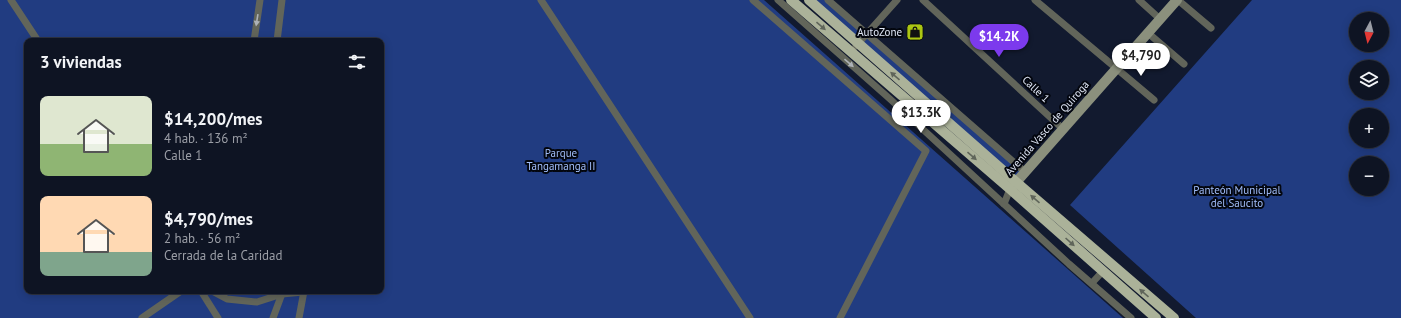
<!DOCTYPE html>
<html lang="es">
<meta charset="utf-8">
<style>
body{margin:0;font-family:"PT Sans",sans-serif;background:#171d2b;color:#f1f3f6;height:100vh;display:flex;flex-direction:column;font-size:15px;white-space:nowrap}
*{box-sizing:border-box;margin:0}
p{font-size:13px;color:#9b9ea6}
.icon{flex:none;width:22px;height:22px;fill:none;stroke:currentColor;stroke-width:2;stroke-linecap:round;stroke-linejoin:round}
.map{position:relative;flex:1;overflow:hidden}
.side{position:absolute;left:24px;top:38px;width:360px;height:256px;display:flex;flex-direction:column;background:#0e1423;border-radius:8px;box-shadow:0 2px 10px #0003,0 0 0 1px #2e3341}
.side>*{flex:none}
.needle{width:26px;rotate:187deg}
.fabs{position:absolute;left:1349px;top:12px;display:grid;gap:8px}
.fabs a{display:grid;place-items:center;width:40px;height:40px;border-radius:50%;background:#0e1423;box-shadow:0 2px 10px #0003,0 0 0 1px #2e3341;font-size:20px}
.price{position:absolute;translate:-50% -34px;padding:0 9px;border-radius:14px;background:#fff;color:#222;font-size:13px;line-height:26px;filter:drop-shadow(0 1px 2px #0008)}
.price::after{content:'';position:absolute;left:50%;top:24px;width:12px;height:9px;margin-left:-6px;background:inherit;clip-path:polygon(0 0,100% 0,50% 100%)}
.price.on{background:#7c3aed;color:#fff}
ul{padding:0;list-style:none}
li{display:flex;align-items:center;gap:12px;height:100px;padding:0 16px}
li span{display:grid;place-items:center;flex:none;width:112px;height:80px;border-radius:8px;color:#555}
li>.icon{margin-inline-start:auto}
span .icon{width:48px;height:48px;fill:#fffc;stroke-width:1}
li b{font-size:17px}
h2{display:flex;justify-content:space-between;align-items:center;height:48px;padding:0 16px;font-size:17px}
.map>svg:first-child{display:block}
.green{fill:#213c81;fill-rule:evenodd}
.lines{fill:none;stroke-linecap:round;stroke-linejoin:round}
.minor{stroke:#62655a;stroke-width:7}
.secondary{stroke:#8b907d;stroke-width:10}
.primary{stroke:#abb299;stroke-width:10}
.oneway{fill:#adb2b7}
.oneway2{fill:#5f655a}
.labels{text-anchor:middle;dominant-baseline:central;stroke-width:4;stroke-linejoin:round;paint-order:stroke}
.poi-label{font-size:11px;fill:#dfe6f5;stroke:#03060e;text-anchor:end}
.street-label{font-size:11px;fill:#dfe6f5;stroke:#03060e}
.park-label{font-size:11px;fill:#a2befa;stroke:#03060e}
</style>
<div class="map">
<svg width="1401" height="318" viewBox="0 0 1401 318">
<rect width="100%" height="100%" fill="#121a2f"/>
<g class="green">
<path d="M 0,0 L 764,0 L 1123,318 L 0,318 ZM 27,41 L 381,41 L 381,291 L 27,291 Z"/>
<path d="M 814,0 L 827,0 L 1021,172 L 1016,177 Z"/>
<path d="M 1252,0 L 1401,0 L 1401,318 L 1196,318 L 1070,205 ZM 1356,19 L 1382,19 L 1382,45 L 1356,45 ZM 1356,67 L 1382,67 L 1382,93 L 1356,93 ZM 1356,115 L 1382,115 L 1382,141 L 1356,141 ZM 1356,163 L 1382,163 L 1382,189 L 1356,189 Z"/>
</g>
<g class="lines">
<g class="minor">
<path d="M 11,0 L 38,41"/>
<path d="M 541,0 L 750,318"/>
<path d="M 753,0 L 926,151 L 840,318"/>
<path d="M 778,0 L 890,99 L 1069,264 L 1131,318"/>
<path d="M 828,0 L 1025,172"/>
<path d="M 923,0 L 1063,129"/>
<path d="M 1035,0 L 1154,100"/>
<path d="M 1139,0 L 1160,19"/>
<path d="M 1178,0 L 1211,28"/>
<path d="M 1148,33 L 1184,64"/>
<path d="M 254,41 L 260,0"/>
<path d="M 277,41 L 282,0"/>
<path d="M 856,46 L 897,0"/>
<path d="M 1004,204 L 1010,189"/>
<path d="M 1092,283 L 1103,271"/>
<path d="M 201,291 L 218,318"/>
<path d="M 212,291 L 227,299 L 257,302 L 282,294 L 303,292"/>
<path d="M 142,318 L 181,291"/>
<path d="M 273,318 L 283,291"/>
<path d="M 299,318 L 304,291"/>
</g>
<path class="secondary" d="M 1011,188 L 1177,0"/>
<g class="primary">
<path d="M 791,0 L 1010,189 L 1156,318"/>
<path d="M 809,0 L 1016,182 L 1174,318"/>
</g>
</g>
<defs><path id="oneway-solid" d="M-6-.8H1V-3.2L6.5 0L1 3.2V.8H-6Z"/></defs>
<g class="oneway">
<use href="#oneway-solid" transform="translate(257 20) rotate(99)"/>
<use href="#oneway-solid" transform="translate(849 63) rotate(41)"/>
</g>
<g class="oneway2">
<use href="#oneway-solid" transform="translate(821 26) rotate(41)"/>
<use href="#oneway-solid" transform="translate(895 76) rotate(-139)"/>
<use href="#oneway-solid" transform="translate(972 156) rotate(41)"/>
<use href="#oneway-solid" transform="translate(1035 199) rotate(-139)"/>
<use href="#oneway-solid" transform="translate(1070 242) rotate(42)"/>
<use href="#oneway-solid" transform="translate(1144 293) rotate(-139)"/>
</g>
<defs>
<g id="shop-square" transform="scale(0.9)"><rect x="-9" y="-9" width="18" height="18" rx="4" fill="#acc613" stroke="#03060e"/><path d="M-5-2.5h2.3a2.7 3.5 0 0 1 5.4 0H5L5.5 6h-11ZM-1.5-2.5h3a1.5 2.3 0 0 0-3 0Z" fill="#111"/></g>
</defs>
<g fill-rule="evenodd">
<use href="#shop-square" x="915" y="32"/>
</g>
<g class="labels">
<g class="poi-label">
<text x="902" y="32">AutoZone</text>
</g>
<g class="street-label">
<text transform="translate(1036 89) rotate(43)">Calle 1</text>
<text transform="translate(1047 128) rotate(-49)">Avenida Vasco de Quiroga</text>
</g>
<g class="park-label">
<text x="561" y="153">Parque<tspan x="561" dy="13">Tangamanga II</tspan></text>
<text x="1237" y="190">Panteón Municipal<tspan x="1237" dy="13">del Saucito</tspan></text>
</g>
</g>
</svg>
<div class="fabs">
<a><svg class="needle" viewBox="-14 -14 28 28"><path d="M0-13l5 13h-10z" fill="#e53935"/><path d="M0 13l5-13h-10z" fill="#9b9ea6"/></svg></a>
<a><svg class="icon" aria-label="layers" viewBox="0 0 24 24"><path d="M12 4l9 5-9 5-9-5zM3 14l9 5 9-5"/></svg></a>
<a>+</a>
<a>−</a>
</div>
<b class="price on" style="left:999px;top:58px">$14.2K</b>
<b class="price" style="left:1141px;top:77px">$4,790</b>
<b class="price" style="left:921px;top:134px">$13.3K</b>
<section class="side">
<h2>3 viviendas<svg class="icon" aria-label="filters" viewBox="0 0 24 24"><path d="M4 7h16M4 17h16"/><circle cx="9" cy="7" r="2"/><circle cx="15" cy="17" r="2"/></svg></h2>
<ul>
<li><span style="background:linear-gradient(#dfe7d0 60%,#8fb573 0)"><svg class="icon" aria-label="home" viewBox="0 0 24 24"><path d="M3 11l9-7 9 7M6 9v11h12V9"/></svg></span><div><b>$14,200/mes</b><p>4 hab. · 136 m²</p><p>Calle 1</p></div></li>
<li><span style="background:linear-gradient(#ffd9b3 70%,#7fa58c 0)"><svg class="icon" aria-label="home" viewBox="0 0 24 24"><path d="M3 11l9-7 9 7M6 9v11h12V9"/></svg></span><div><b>$4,790/mes</b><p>2 hab. · 56 m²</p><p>Cerrada de la Caridad</p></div></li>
</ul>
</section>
</div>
